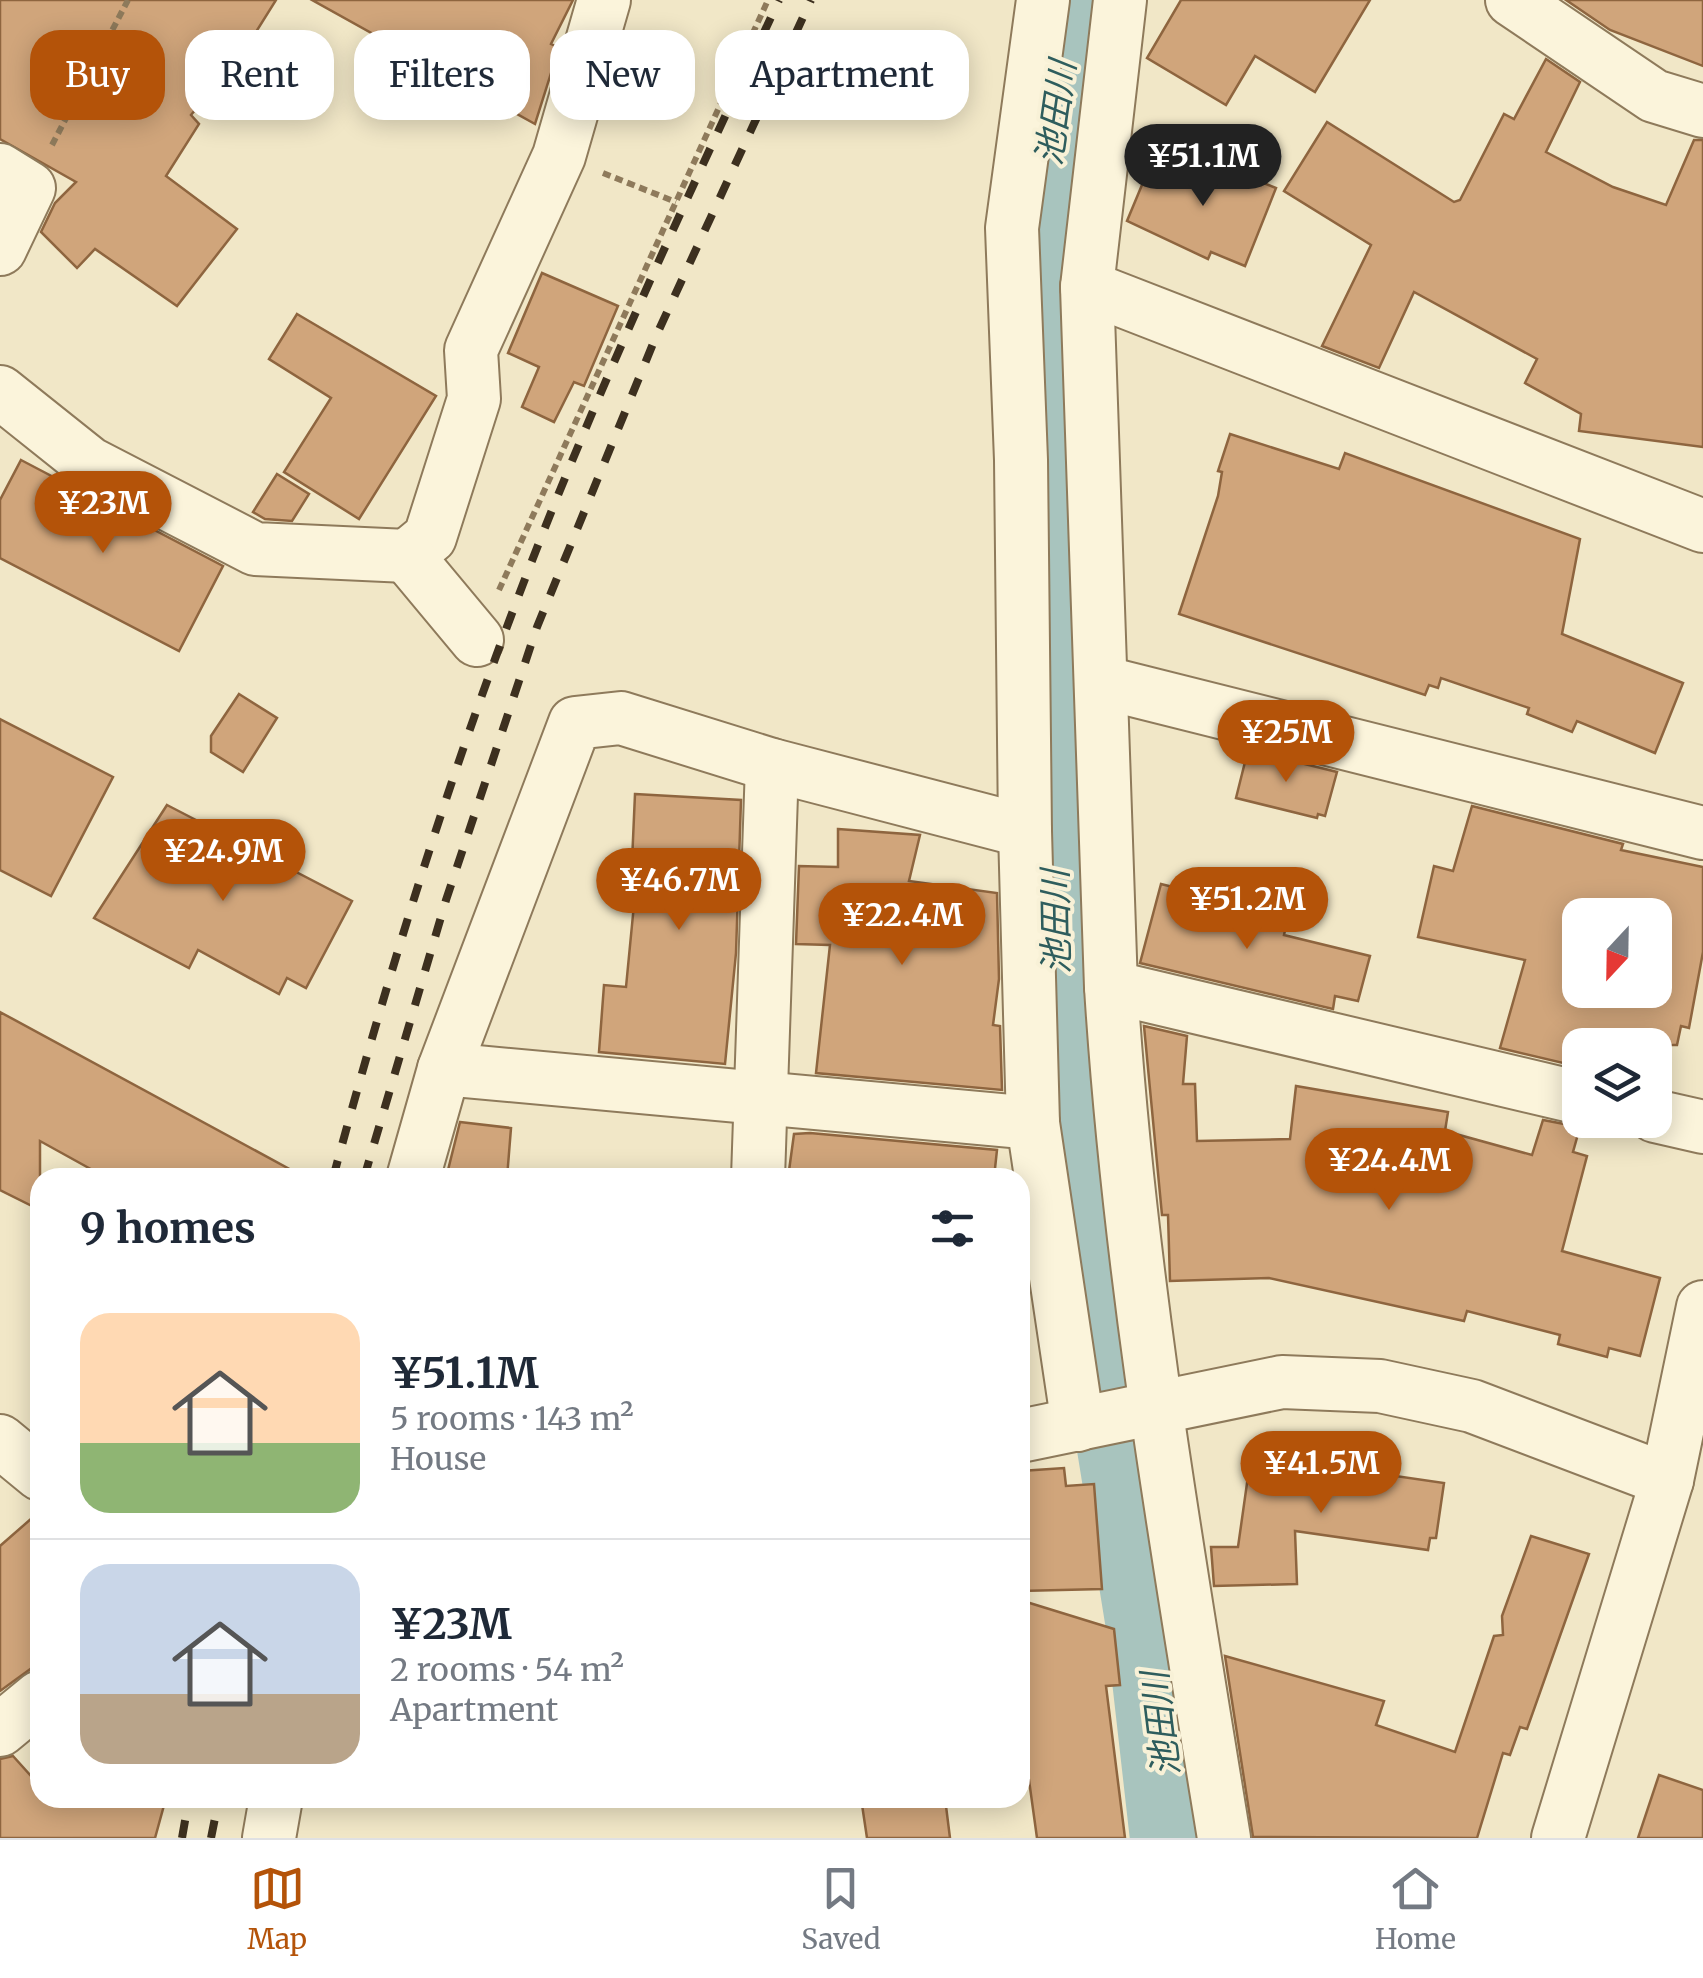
<!DOCTYPE html>
<meta charset="utf-8">
<style>
body{margin:0;font-family:Merriweather,"Noto Sans JP",serif;background:#f2f2f3;color:#1f2937;height:100vh;display:flex;flex-direction:column;font-size:38px;white-space:nowrap}
*{box-sizing:border-box;margin:0}
p{font-size:32px;color:#747a83}
.icon{flex:none;width:55px;height:55px;fill:none;stroke:currentColor;stroke-width:2;stroke-linecap:round;stroke-linejoin:round}
.map{position:relative;flex:1;overflow:hidden}
.side{position:absolute;left:30px;top:1168px;width:1000px;height:640px;display:flex;flex-direction:column;background:#fff;border-radius:30px;box-shadow:0 5px 25px #0003}
.side>*{flex:none}
.banner{position:absolute;left:30px;top:30px;width:1000px;height:90px;display:flex;gap:20px}
.needle{width:65px;rotate:202deg}
.controls{position:absolute;left:1562px;top:898px;display:grid;gap:20px}
.controls a{display:grid;place-items:center;width:110px;height:110px;border-radius:20px;background:#fff;box-shadow:0 5px 25px #0003;font-size:50px}
.price{position:absolute;translate:-50% -85px;padding:0 22px;border-radius:35px;background:#b45309;color:#fff;font-size:32px;line-height:65px;filter:drop-shadow(0 2px 5px #0008)}
.price::after{content:'';position:absolute;left:50%;top:60px;width:30px;height:22px;margin-left:-15px;background:inherit;clip-path:polygon(0 0,100% 0,50% 100%)}
.price.current{background:#222;color:#fff}
ul{padding:0;list-style:none}
li{display:flex;align-items:center;gap:30px;height:250px;padding:0 50px}
li+li{border-top:2px solid #e0e1e3}
li span{display:grid;place-items:center;flex:none;width:280px;height:200px;border-radius:30px;color:#555}
li>.icon{margin-inline-start:auto}
span .icon{width:120px;height:120px;fill:#fffc;stroke-width:1}
li b{font-size:42px}
h2{display:flex;justify-content:space-between;align-items:center;height:120px;padding:0 50px;font-size:42px}
.tag{padding:0 35px;border-radius:30px;background:#fff;box-shadow:0 5px 25px #0003;font-size:35px;line-height:90px}
.tag.current{background:#b45309;color:#fff}
.tab-bar{display:flex;justify-content:space-around;align-items:center;height:140px;border-top:2px solid #e0e1e3;background:#fff;font-size:28px;color:#747a83}
.tab-bar a{display:grid;justify-items:center;gap:5px}
.tab-bar .current{color:#b45309}
.map>svg:first-child{display:block}
.lines{fill:none;stroke-linecap:round;stroke-linejoin:round}
.river{stroke:#a8c4be;stroke-width:88}
.building{fill:#d0a57b;stroke:#8e653f;stroke-width:2.5;fill-rule:evenodd}
.minor-casing{stroke:#8e7a5b;stroke-width:56}
.path{stroke:#8e7a5b;stroke-width:6;stroke-dasharray:8 5;stroke-linecap:butt}
.minor{stroke:#fbf4db;stroke-width:52}
.rail{stroke:#3d301f;stroke-width:8;stroke-dasharray:18 18;stroke-linecap:butt}
.labels{text-anchor:middle;dominant-baseline:central;stroke-width:8;stroke-linejoin:round;paint-order:stroke}
.water-label{font-size:35px;font-style:italic;fill:#2e5d5d;stroke:#f8f1d7}
</style>
<div class="map">
<svg width="1703" height="1838" viewBox="0 0 1703 1838">
<rect width="100%" height="100%" fill="#f1e7c7"/>
<g class="lines">
<path class="river" d="M 1072,0 L 1039,230 L 1059,883 L 1058,1009 L 1070,1133 L 1150,1626 L 1174,1838"/>
</g>
<g class="building">
<path d="M 0,0 L 276,0 L 244,51 L 191,115 L 199,124 L 166,176 L 237,229 L 177,306 L 95,249 L 77,268 L 41,232 L 55,203 L 76,182 L 0,139 Z"/>
<path d="M 312,0 L 573,0 L 551,44 L 559,48 L 535,124 Z"/>
<path d="M 1181,0 L 1370,0 L 1315,92 L 1255,56 L 1226,105 L 1147,58 Z"/>
<path d="M 1566,0 L 1703,0 L 1703,66 L 1610,30 Z"/>
<path d="M 1546,59 L 1580,82 L 1546,152 L 1613,187 L 1666,205 L 1694,140 L 1703,140 L 1703,447 L 1579,431 L 1581,414 L 1525,383 L 1537,359 L 1414,292 L 1379,368 L 1322,346 L 1371,245 L 1284,191 L 1327,122 L 1454,202 L 1460,200 L 1504,114 L 1514,119 Z"/>
<path d="M 1154,156 L 1205,176 L 1211,162 L 1276,188 L 1245,266 L 1211,252 L 1208,259 L 1127,221 Z"/>
<path d="M 542,273 L 618,306 L 584,386 L 574,382 L 554,422 L 522,407 L 539,367 L 508,353 Z"/>
<path d="M 297,314 L 436,396 L 359,519 L 284,472 L 331,398 L 269,359 Z"/>
<path d="M 1230,434 L 1339,469 L 1345,453 L 1580,539 L 1562,634 L 1683,683 L 1655,753 L 1577,721 L 1572,732 L 1527,714 L 1529,708 L 1441,678 L 1438,688 L 1429,685 L 1425,695 L 1179,614 L 1218,496 L 1222,472 L 1218,471 Z"/>
<path d="M 21,460 L 223,566 L 179,651 L 0,558 L 0,500 Z"/>
<path d="M 277,474 L 309,494 L 292,521 L 265,519 L 253,512 Z"/>
<path d="M 239,694 L 277,718 L 243,772 L 211,752 L 211,736 Z"/>
<path d="M 0,719 L 113,777 L 51,896 L 0,870 Z"/>
<path d="M 1248,750 L 1337,772 L 1325,816 L 1318,814 L 1317,818 L 1236,798 Z"/>
<path d="M 635,794 L 741,800 L 736,953 L 725,1064 L 599,1052 L 604,985 L 626,987 L 638,863 L 632,862 Z"/>
<path d="M 167,805 L 352,901 L 306,988 L 287,978 L 279,994 L 198,950 L 189,968 L 94,918 Z"/>
<path d="M 1472,806 L 1623,844 L 1621,850 L 1703,867 L 1703,952 L 1689,1028 L 1681,1026 L 1677,1045 L 1580,1045 L 1580,1067 L 1500,1048 L 1525,960 L 1418,937 L 1434,866 L 1453,871 ZM 1580,915 L 1655,915 L 1655,990 L 1580,990 Z"/>
<path d="M 838,829 L 920,835 L 909,881 L 997,893 L 999,979 L 993,1025 L 1000,1026 L 1002,1090 L 816,1073 L 830,945 L 796,944 L 799,866 L 838,867 Z"/>
<path d="M 1161,884 L 1228,901 L 1226,911 L 1286,926 L 1284,935 L 1370,956 L 1358,1001 L 1335,996 L 1333,1009 L 1140,963 Z"/>
<path d="M 0,1012 L 306,1178 L 107,1178 L 40,1141 L 40,1210 L 0,1190 Z"/>
<path d="M 1144,1026 L 1187,1036 L 1183,1084 L 1195,1084 L 1197,1141 L 1290,1139 L 1296,1086 L 1448,1112 L 1445,1131 L 1532,1155 L 1543,1120 L 1580,1127 L 1573,1152 L 1587,1156 L 1562,1251 L 1660,1278 L 1640,1356 L 1609,1348 L 1607,1357 L 1558,1344 L 1560,1335 L 1467,1311 L 1464,1321 L 1269,1278 L 1170,1281 L 1168,1215 L 1162,1215 Z"/>
<path d="M 460,1122 L 511,1128 L 507,1178 L 446,1178 Z"/>
<path d="M 810,1133 L 997,1150 L 994,1178 L 788,1178 L 794,1134 Z"/>
<path d="M 1251,1455 L 1444,1483 L 1436,1538 L 1430,1538 L 1428,1550 L 1295,1531 L 1297,1584 L 1214,1586 L 1211,1547 L 1238,1547 Z"/>
<path d="M 1064,1468 L 1066,1486 L 1094,1484 L 1102,1589 L 1020,1591 L 1021,1471 Z"/>
<path d="M 40,1511 L 40,1662 L 0,1691 L 0,1546 Z"/>
<path d="M 1531,1536 L 1589,1554 L 1527,1729 L 1520,1727 L 1510,1755 L 1503,1753 L 1477,1838 L 1253,1837 L 1225,1656 L 1384,1701 L 1376,1725 L 1455,1752 L 1494,1636 L 1503,1635 L 1502,1616 Z"/>
<path d="M 1020,1600 L 1114,1629 L 1120,1685 L 1106,1686 L 1125,1838 L 1037,1838 L 1020,1715 Z"/>
<path d="M 13,1756 L 40,1786 L 40,1798 L 166,1798 L 155,1838 L 0,1838 L 0,1759 Z"/>
<path d="M 1659,1775 L 1703,1790 L 1703,1838 L 1638,1838 Z"/>
<path d="M 861,1798 L 945,1798 L 950,1838 L 867,1838 Z"/>
</g>
<g class="lines">
<g class="minor-casing">
<g id="minor">
<path d="M 1043,0 L 1012,228 L 1021,460 L 1025,831 L 1033,1123 L 1078,1425"/>
<path d="M 1120,0 L 1087,287 L 1111,987 C 1129,1273 1178,1555 1224,1838"/>
<path d="M 1512,0 L 1654,96 L 1703,111"/>
<path d="M 0,170 L 29,188 L 0,249"/>
<path d="M 1087,287 L 1703,526"/>
<path d="M 0,392 L 89,463 L 255,549 L 407,556 L 430,537 L 474,399 L 471,350 L 559,156 L 604,0"/>
<path d="M 407,556 L 477,640"/>
<path d="M 1101,682 L 1703,833"/>
<path d="M 1111,987 L 1580,1098"/>
<path d="M 444,1069 L 1033,1123"/>
<path d="M 1655,1116 L 1703,1127"/>
<path d="M 413,1178 L 444,1069 L 575,723 L 621,718 L 772,765 L 1025,831"/>
<path d="M 758,1178 L 772,765"/>
<path d="M 1020,1436 L 1282,1382 L 1380,1386 L 1472,1406 L 1667,1480"/>
<path d="M 0,1441 L 40,1474"/>
<path d="M 0,1730 L 40,1697"/>
<path d="M 269,1838 L 276,1798"/>
<path d="M 1558,1838 L 1667,1480 L 1703,1307"/>
</g>
</g>
<g class="path">
<path d="M 52,145 L 128,0"/>
<path d="M 603,173 L 676,202"/>
<path d="M 499,590 L 768,0"/>
</g>
<use href="#minor" class="minor"/>
<g class="rail">
<path d="M 333,1178 C 384,989 442,799 511,616 C 589,406 685,203 779,0"/>
<path d="M 364,1178 L 446,900 L 537,627 L 657,334 L 811,0"/>
<path d="M 182,1838 L 189,1798"/>
<path d="M 211,1838 L 219,1798"/>
</g>
</g>
<g class="labels">
<g class="water-label">
<text transform="translate(1056 113) rotate(-82)">池田川</text>
<text transform="translate(1056 922) rotate(-91)">池田川</text>
<text transform="translate(1161 1724) rotate(-97)">池田川</text>
</g>
</g>
</svg>
<div class="controls">
<a><svg class="needle" viewBox="-14 -14 28 28"><path d="M0-13l5 13h-10z" fill="#e53935"/><path d="M0 13l5-13h-10z" fill="#747a83"/></svg></a>
<a><svg class="icon" aria-label="layers" viewBox="0 0 24 24"><path d="M12 4l9 5-9 5-9-5zM3 14l9 5 9-5"/></svg></a>
</div>
<b class="price current" style="left:1203px;top:209px">¥51.1M</b>
<b class="price" style="left:103px;top:556px">¥23M</b>
<b class="price" style="left:1286px;top:785px">¥25M</b>
<b class="price" style="left:223px;top:904px">¥24.9M</b>
<b class="price" style="left:679px;top:933px">¥46.7M</b>
<b class="price" style="left:1247px;top:952px">¥51.2M</b>
<b class="price" style="left:902px;top:968px">¥22.4M</b>
<b class="price" style="left:1389px;top:1213px">¥24.4M</b>
<b class="price" style="left:1321px;top:1516px">¥41.5M</b>
<div class="banner">
<a class="tag current">Buy</a>
<a class="tag">Rent</a>
<a class="tag">Filters</a>
<a class="tag">New</a>
<a class="tag">Apartment</a>
</div>
<section class="side">
<h2>9 homes<svg class="icon" aria-label="filters" viewBox="0 0 24 24"><path d="M4 7h16M4 17h16"/><circle cx="9" cy="7" r="2"/><circle cx="15" cy="17" r="2"/></svg></h2>
<ul>
<li><span style="background:linear-gradient(#ffd9b3 65%,#8fb573 0)"><svg class="icon" aria-label="home" viewBox="0 0 24 24"><path d="M3 11l9-7 9 7M6 9v11h12V9"/></svg></span><div><b>¥51.1M</b><p>5 rooms · 143 m²</p><p>House</p></div></li>
<li><span style="background:linear-gradient(#c9d6e8 65%,#b9a48a 0)"><svg class="icon" aria-label="home" viewBox="0 0 24 24"><path d="M3 11l9-7 9 7M6 9v11h12V9"/></svg></span><div><b>¥23M</b><p>2 rooms · 54 m²</p><p>Apartment</p></div></li>
</ul>
</section>
</div>
<nav class="tab-bar">
<a class="current"><svg class="icon" aria-label="map" viewBox="0 0 24 24"><path d="M3 6l6-2 6 2 6-2v14l-6 2-6-2-6 2zM9 4v14M15 6v14"/></svg>Map</a>
<a><svg class="icon" aria-label="saved" viewBox="0 0 24 24"><path d="M7 4h10v16l-5-4-5 4z"/></svg>Saved</a>
<a><svg class="icon" aria-label="home" viewBox="0 0 24 24"><path d="M3 11l9-7 9 7M6 9v11h12V9"/></svg>Home</a>
</nav>
